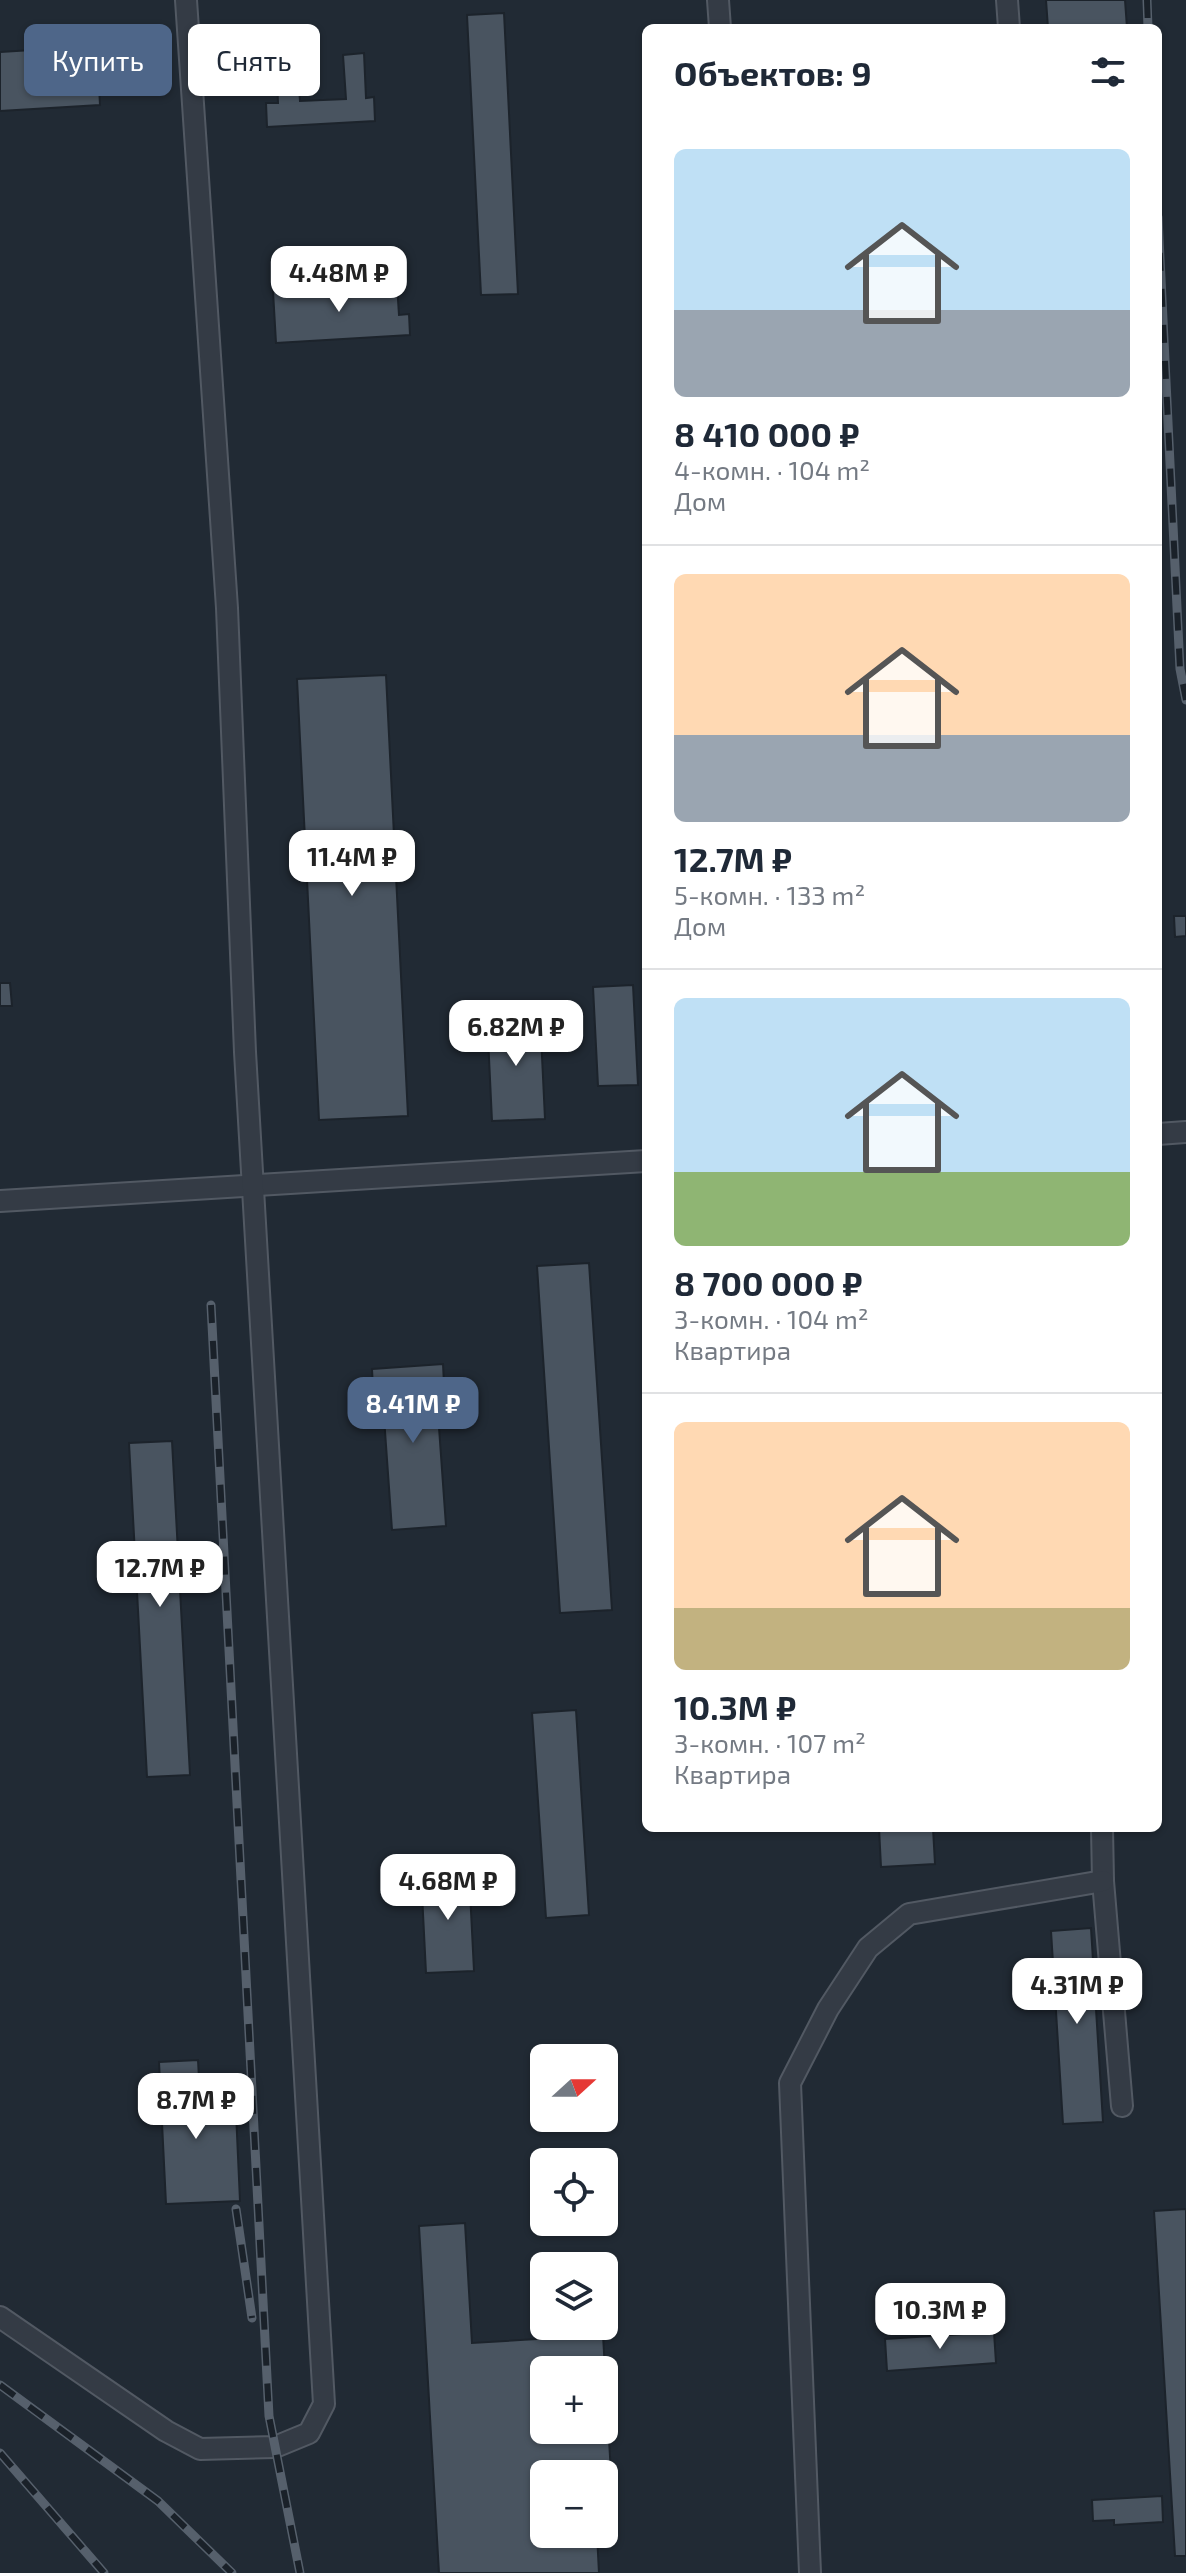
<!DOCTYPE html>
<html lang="ru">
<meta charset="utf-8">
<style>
body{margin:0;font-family:"Exo 2",sans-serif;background:#f2f2f3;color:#1f2937;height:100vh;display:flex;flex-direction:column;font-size:30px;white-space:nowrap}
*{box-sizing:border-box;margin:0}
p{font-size:26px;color:#747a83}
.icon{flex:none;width:44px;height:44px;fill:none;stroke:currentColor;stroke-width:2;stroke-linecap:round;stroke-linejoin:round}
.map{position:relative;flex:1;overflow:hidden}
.details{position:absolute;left:642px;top:24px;width:520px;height:1808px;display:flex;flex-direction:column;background:#fff;border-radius:12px;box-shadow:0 2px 6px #0004}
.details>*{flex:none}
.banner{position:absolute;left:24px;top:24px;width:498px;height:72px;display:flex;gap:16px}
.needle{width:52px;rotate:69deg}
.buttons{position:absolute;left:530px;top:2044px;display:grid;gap:16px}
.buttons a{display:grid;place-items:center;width:88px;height:88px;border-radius:12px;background:#fff;box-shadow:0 2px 6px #0004;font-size:40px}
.price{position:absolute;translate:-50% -68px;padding:0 18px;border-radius:16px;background:#fff;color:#222;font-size:26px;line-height:52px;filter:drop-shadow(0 2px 4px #0008)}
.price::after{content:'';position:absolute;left:50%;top:48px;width:24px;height:18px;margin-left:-12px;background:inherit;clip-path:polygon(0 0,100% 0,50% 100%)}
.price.on{background:#4e6689;color:#fff}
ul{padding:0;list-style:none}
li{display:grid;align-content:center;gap:16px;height:424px;padding:0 32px}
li+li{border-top:2px solid #e0e1e3}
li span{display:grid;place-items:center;height:248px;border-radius:12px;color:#555}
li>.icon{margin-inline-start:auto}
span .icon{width:144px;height:144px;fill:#fffc;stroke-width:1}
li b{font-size:34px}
h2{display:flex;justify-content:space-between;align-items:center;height:96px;padding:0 32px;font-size:34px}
.chip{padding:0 28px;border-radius:12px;background:#fff;box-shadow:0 2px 6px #0004;font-size:28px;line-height:72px}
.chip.on{background:#4e6689;color:#fff}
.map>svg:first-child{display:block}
.building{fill:#495460;stroke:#1c232b;stroke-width:2;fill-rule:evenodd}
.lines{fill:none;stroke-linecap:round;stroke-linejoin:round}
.minor-casing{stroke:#525963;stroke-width:24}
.minor{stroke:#343b45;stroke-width:20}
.rail-casing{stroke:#56606c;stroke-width:9}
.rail{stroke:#1a2129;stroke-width:6;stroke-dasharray:18;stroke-linecap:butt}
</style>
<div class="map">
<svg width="1186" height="2573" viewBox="0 0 1186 2573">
<rect width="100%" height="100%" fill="#212a34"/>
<g class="building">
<path d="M 1046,0 L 1125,0 L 1127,28 L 1048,28 Z"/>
<path d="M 504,13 L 518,294 L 481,295 L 467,15 Z"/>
<path d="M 97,46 L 100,105 L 0,111 L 0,52 Z"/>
<path d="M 364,53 L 366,98 L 374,97 L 375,121 L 267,127 L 266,103 L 278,103 L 276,58 L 297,57 L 300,101 L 346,99 L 343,55 Z"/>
<path d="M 397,284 L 399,315 L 409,314 L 410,335 L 276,343 L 273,291 Z"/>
<path d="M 386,675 L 408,1116 L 319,1120 L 297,679 Z"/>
<path d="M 1174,916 L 1186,916 L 1186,936 L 1175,937 Z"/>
<path d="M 0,983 L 10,983 L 12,1006 L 0,1006 Z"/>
<path d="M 633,985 L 638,1085 L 598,1086 L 593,987 Z"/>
<path d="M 540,1014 L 545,1119 L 492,1121 L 487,1016 Z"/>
<path d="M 589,1263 L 612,1610 L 560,1613 L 537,1266 Z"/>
<path d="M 443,1364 L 444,1384 L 436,1385 L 446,1526 L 392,1530 L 382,1389 L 373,1389 L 372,1369 Z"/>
<path d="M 172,1441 L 190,1775 L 147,1777 L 129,1443 Z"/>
<path d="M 576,1710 L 589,1915 L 546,1918 L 532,1713 Z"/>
<path d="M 879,1828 L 933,1828 L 935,1864 L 881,1867 Z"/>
<path d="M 469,1871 L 474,1971 L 426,1973 L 421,1874 Z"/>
<path d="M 1091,1928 L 1103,2122 L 1063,2124 L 1051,1931 Z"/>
<path d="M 198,2060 L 201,2114 L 236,2112 L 240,2201 L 166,2204 L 159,2062 Z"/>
<path d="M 1186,2209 L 1186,2556 L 1175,2556 L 1154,2211 Z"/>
<path d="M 465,2223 L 472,2343 L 603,2335 L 614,2526 L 604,2526 L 604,2474 L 544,2474 L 544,2534 L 597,2534 L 599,2573 L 439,2573 L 419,2226 ZM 544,2370 L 604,2370 L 604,2430 L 544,2430 Z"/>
<path d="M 994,2332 L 996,2363 L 887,2371 L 885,2339 Z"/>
<path d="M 1162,2496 L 1163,2522 L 1114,2525 L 1114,2520 L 1093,2521 L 1092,2500 Z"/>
</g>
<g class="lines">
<g class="minor-casing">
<g id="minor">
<path d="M 718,0 L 720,28"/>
<path d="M 1007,0 L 1009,28"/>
<path d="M 1158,1134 L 1186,1132"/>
<path d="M 0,1201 L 646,1161"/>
<path d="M 1102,1828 L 1103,1881 L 1122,2106"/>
<path d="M 0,2317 L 166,2431 L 200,2449 L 275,2447 L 309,2433 L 324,2404 L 245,1052 L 227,608 L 186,0"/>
<path d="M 810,2573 L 790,2083 L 828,2009 L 868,1948 L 909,1914 L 1103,1881"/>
</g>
</g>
<use href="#minor" class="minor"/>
<g class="rail-casing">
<g id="rail">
<path d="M 1147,0 L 1148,28"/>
<path d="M 1158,217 L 1180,669 L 1186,700"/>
<path d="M 211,1305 L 269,2416 L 300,2573"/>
<path d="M 236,2209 L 252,2318"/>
<path d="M 0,2385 L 158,2501 L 232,2573"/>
<path d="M 0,2453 L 104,2573"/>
</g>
</g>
<use href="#rail" class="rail"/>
</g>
</svg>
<div class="buttons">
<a><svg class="needle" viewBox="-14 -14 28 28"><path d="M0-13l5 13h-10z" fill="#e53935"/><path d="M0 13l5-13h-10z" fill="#747a83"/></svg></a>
<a><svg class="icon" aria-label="locate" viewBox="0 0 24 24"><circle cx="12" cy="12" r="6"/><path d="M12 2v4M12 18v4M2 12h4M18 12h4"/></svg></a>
<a><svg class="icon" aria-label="layers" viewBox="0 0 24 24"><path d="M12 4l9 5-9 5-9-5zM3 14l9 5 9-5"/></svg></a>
<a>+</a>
<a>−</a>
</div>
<b class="price" style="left:339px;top:314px">4.48M ₽</b>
<b class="price" style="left:352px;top:898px">11.4M ₽</b>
<b class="price" style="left:516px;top:1068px">6.82M ₽</b>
<b class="price on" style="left:413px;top:1445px">8.41M ₽</b>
<b class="price" style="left:160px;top:1609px">12.7M ₽</b>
<b class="price" style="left:448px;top:1922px">4.68M ₽</b>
<b class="price" style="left:1077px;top:2026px">4.31M ₽</b>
<b class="price" style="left:196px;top:2141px">8.7M ₽</b>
<b class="price" style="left:940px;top:2351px">10.3M ₽</b>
<div class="banner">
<a class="chip on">Купить</a>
<a class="chip">Снять</a>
</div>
<section class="details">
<h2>Объектов: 9<svg class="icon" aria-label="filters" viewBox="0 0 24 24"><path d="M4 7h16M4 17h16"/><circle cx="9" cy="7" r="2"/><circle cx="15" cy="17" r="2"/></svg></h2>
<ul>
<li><span style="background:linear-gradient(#bfe0f5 65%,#9aa5b1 0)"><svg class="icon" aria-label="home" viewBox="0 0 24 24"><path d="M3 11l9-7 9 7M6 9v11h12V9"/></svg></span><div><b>8 410 000 ₽</b><p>4-комн. · 104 m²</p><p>Дом</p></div></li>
<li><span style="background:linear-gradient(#ffd9b3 65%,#9aa5b1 0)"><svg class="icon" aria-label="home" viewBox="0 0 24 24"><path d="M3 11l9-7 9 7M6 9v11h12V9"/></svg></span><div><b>12.7M ₽</b><p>5-комн. · 133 m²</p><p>Дом</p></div></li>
<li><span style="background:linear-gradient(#bfe0f5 70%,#8fb573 0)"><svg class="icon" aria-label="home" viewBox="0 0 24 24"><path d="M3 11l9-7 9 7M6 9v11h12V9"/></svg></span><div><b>8 700 000 ₽</b><p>3-комн. · 104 m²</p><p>Квартира</p></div></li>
<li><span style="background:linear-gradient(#ffd9b3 75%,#c2b280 0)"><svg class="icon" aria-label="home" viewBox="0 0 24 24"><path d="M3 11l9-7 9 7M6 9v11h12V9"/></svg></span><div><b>10.3M ₽</b><p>3-комн. · 107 m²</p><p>Квартира</p></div></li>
</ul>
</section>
</div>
